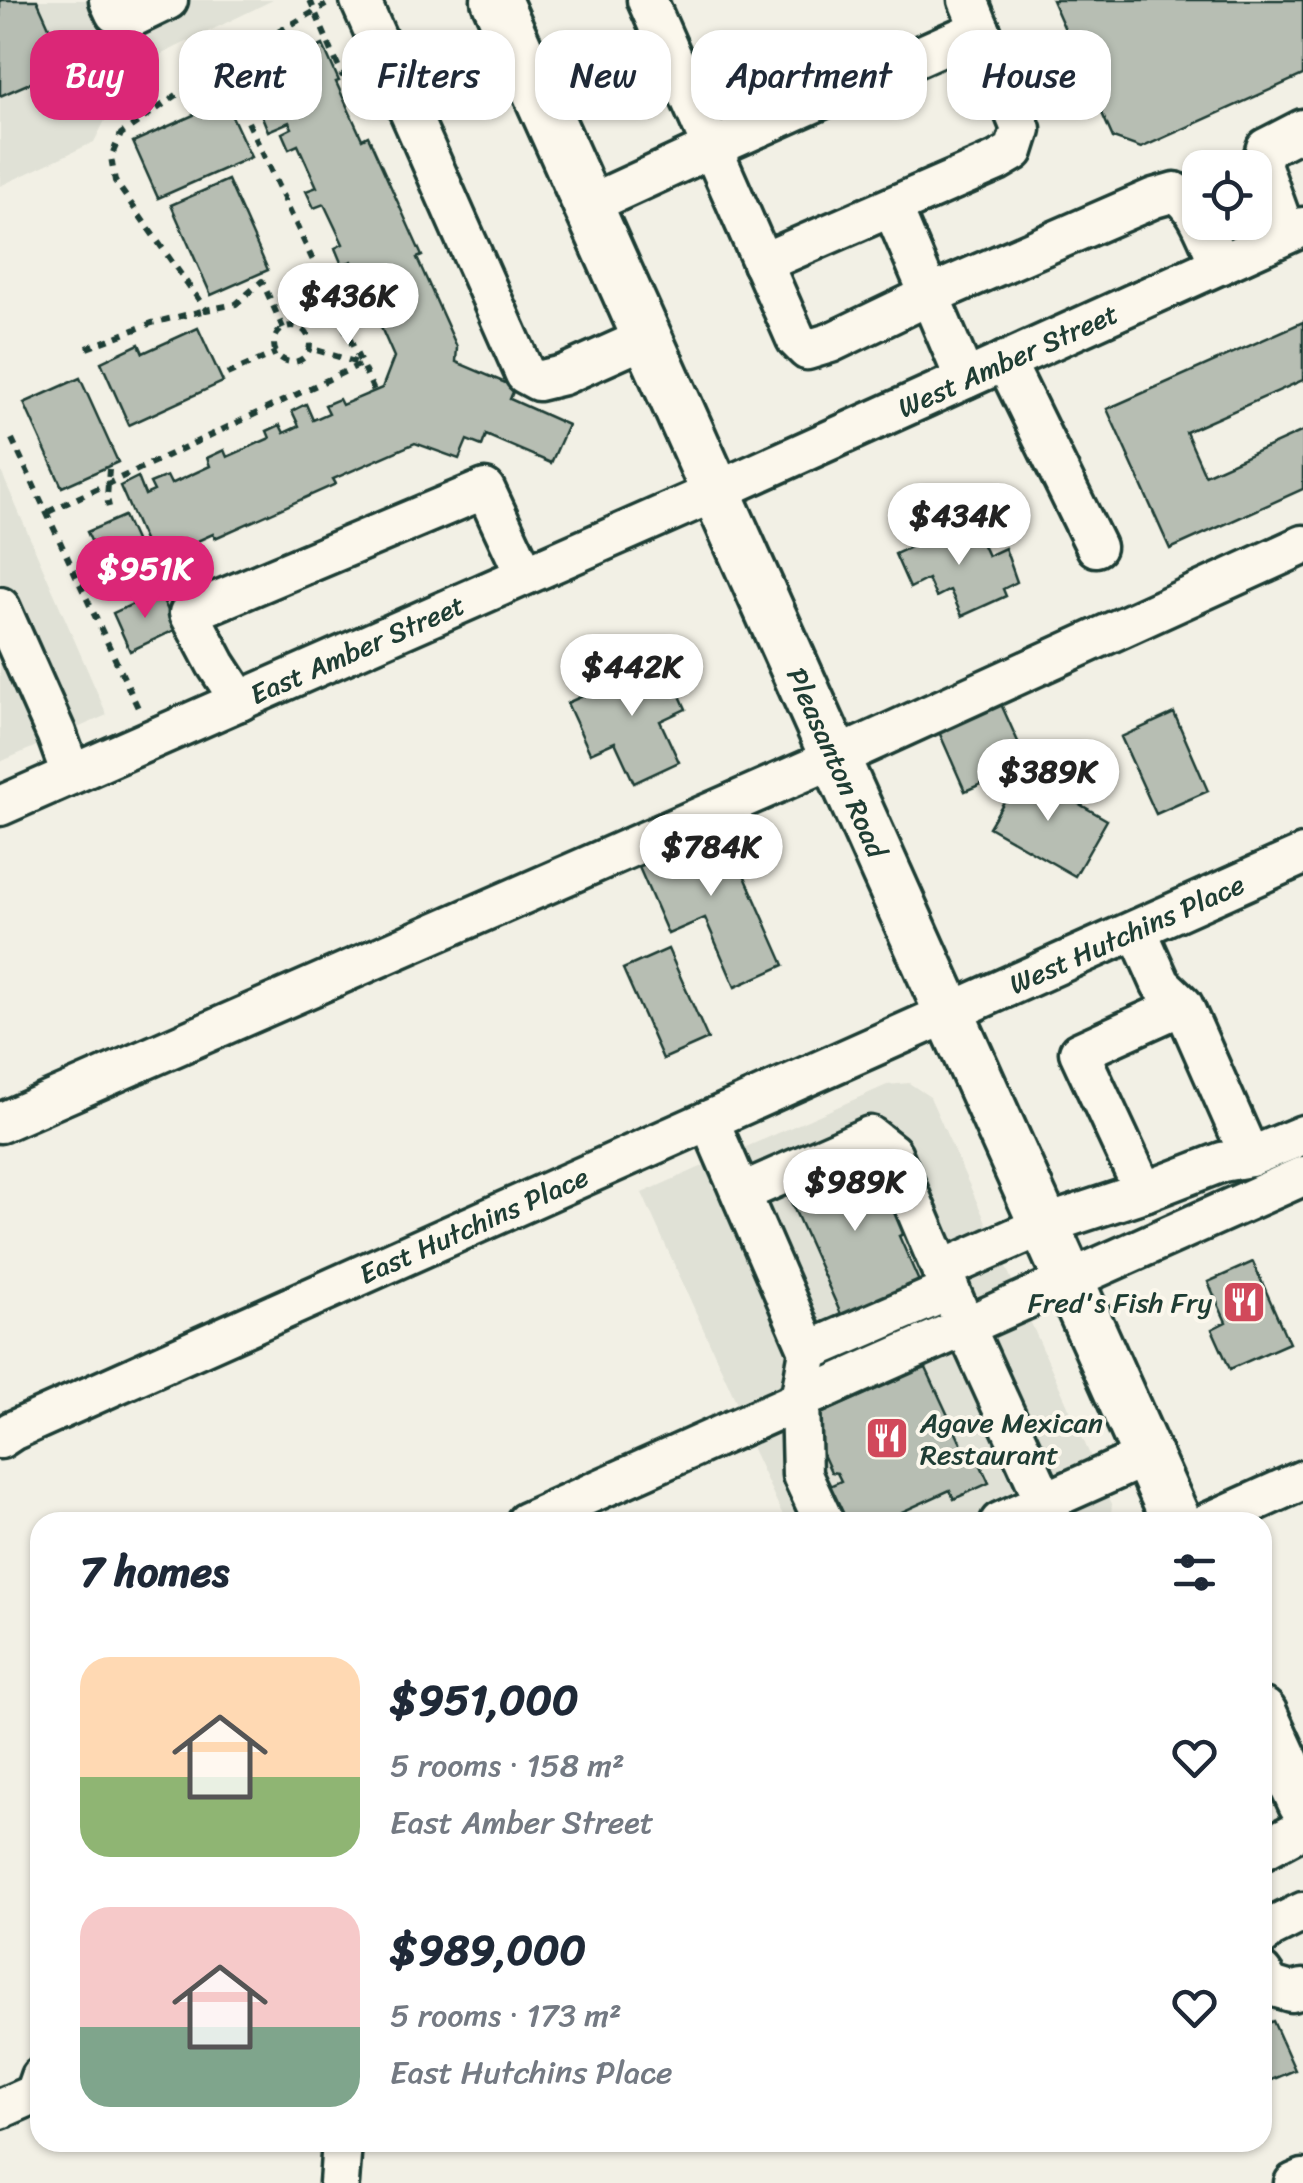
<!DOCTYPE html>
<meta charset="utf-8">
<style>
body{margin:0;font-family:Sriracha,sans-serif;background:#f6f6f7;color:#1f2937;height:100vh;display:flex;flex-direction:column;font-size:38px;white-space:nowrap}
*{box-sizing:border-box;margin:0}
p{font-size:32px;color:#747a83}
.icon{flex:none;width:55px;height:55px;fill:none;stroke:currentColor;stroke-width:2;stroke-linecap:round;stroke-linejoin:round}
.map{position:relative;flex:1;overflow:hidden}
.side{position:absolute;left:30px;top:1512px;width:1242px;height:640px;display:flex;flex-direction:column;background:#fff;border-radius:30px;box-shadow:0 2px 8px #0004}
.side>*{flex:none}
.hud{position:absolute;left:30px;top:30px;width:1245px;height:90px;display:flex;gap:20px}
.fabs{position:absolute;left:1182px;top:150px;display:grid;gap:20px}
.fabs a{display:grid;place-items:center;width:90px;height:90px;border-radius:20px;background:#fff;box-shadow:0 2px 8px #0004;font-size:50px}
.price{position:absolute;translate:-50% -85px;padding:0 22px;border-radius:35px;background:#fff;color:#222;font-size:32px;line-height:65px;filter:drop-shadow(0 2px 5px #0008)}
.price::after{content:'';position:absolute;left:50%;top:60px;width:30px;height:22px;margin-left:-15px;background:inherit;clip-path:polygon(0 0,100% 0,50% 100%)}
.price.selected{background:#db2777;color:#fff}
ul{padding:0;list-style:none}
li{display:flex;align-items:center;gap:30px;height:250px;padding:0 50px}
li span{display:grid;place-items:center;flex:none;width:280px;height:200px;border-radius:30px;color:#555}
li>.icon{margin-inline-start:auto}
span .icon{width:120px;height:120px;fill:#fffc;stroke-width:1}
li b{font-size:42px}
h2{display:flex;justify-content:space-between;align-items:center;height:120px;padding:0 50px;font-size:42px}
.tag{padding:0 35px;border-radius:30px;background:#fff;box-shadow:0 2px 8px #0004;font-size:35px;line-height:90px}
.tag.selected{background:#db2777;color:#fff}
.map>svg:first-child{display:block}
.built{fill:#e0e1d6}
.building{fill:#b7beb3;stroke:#1f3d34;stroke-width:2.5}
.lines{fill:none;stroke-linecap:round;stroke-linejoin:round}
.minor-casing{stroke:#1f3d34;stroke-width:45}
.major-casing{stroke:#1f3d34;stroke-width:55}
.path{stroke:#1f3d34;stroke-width:6;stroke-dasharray:8 8;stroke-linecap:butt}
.minor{stroke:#fbf7ec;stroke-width:38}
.major{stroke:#fbf7ec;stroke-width:48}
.labels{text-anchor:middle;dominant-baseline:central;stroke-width:8;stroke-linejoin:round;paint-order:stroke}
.street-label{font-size:28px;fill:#1f3d34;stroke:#fbf7ec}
.poi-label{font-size:28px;fill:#1f3d34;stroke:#fbf7ec;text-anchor:end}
</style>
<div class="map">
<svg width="1303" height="2183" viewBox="0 0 1303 2183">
<rect width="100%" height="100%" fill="#f2f0e5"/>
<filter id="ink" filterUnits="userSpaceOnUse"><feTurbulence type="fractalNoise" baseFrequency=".01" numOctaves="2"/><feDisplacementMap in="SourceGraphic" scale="20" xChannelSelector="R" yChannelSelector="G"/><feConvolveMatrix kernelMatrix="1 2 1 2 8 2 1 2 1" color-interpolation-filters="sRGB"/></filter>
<g filter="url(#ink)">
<g class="built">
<path d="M 0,0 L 273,0 L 131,69 L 94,142 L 0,186 Z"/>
<path d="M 0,469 L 107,715 L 0,762 Z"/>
<path d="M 909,1083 L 930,1097 L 1112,1504 L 1110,1522 L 786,1522 L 747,1438 L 739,1408 L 642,1193 L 887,1085 Z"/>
</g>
<g class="building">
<path d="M 0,0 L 37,0 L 67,67 L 0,96 Z"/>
<path d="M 1052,0 L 1303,0 L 1303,75 L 1141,148 L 1113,138 Z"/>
<path d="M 323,45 L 339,81 L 336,82 L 362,139 L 368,136 L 422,256 L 417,258 L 457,347 L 456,362 L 515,387 L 510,399 L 568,425 L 551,463 L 486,435 L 482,446 L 467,440 L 459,459 L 415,443 L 333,479 L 336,484 L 215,538 L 213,534 L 153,561 L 120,486 L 138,477 L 145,495 L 154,491 L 150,483 L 167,476 L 171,484 L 210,466 L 207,458 L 224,450 L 227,457 L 270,438 L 267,431 L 280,425 L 284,433 L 299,426 L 292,411 L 306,404 L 313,420 L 329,413 L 325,405 L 339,399 L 342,405 L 382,388 L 394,357 L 364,289 L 344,298 L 337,282 L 357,273 L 352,261 L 342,265 L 335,248 L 343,244 L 324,204 L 314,208 L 306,191 L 317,187 L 298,145 L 289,149 L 282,133 L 292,128 L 289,122 L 268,131 L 261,114 L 275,107 L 259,74 Z"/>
<path d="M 225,101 L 251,157 L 158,198 L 133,142 Z"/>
<path d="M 228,180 L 268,270 L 211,295 L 171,205 Z"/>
<path d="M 1303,322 L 1303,380 L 1186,432 L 1205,475 L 1303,431 L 1303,489 L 1170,549 L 1107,409 Z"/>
<path d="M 198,328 L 223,382 L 129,425 L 101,362 L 139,344 L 143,353 Z"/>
<path d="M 80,378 L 118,462 L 62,487 L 24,403 Z"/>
<path d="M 124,516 L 147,567 L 110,583 L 87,532 Z"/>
<path d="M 971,519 L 988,556 L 1005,548 L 1017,582 L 1003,589 L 1006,596 L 962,616 L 950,590 L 936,597 L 928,579 L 910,588 L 895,554 Z"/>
<path d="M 159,592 L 177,629 L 130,651 L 113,613 Z"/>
<path d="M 664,660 L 686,709 L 660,721 L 679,762 L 634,783 L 615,742 L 590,753 L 567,703 Z"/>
<path d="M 1001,704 L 1028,764 L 965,791 L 939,732 Z"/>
<path d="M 1174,713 L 1208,791 L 1156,814 L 1121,737 Z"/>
<path d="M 1022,771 L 1107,820 L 1075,876 L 989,827 Z"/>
<path d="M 720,820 L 784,965 L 735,987 L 705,918 L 668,934 L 635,858 Z"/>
<path d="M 668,949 L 708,1039 L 663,1059 L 623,969 Z"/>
<path d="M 860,1149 L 881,1197 L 899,1188 L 918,1228 L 899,1236 L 921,1286 L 844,1321 L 783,1184 Z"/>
<path d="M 1253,1262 L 1289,1343 L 1230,1369 L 1212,1329 L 1226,1322 L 1208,1282 Z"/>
<path d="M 918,1363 L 921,1370 L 926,1368 L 964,1450 L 972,1446 L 989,1483 L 954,1499 L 950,1490 L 880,1522 L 838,1522 L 823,1489 L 841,1481 L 837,1473 L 831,1472 L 812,1430 L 816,1416 L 889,1383 L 887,1378 Z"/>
<path d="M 1273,2021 L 1295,2070 L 1262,2084 L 1262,2025 Z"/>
</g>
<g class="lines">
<g class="minor-casing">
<g id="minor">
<path d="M 109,0 L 115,13 L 135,16 L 168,0"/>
<path d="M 360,0 L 525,374 L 538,381 L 563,375 L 646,338"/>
<path d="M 647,0 L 796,339 L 807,350 L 830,343 L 930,295 L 1154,198 L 1175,192 C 1199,206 1208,241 1220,265"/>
<path d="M 588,205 L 712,148 L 980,29"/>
<path d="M 892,207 L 965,379"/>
<path d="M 1286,234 L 1261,164 L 1266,148 L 1303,129"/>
<path d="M 762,263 L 997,161 L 1014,151 L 1021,129 L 968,0"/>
<path d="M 1005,361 L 1096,547"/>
<path d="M 0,607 L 56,733 L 71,774"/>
<path d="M 240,701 L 216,664 L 189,613 L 485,489 L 525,575"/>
<path id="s1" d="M 0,806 L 715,492 L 1303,227"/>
<path d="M 1137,930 L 1161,984 L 1183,1005 L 1079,1052 L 1144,1192 L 1222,1162 L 1250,1157 L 1183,1005"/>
<path d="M 709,1120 L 809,1351 L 800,1400 L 802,1475 L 824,1522"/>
<path d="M 0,1123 L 835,758 L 1303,545"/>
<path d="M 1250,1157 L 1303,1135"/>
<path d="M 741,1193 L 870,1136 L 892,1153 L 965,1326 L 1045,1502"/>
<path d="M 942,1270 L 1044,1225 L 1144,1192"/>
<path d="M 809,1351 L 950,1290"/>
<path id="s2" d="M 0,1439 L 12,1431 L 1303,855"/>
<path d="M 526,1522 L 1303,1176"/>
<path d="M 1000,1522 L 1147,1456"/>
<path d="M 1209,1522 L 1303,1480"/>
<path d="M 1262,1850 L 1303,1828"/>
<path d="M 1262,1936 L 1269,1929 L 1303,1912"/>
<path d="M 1262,1973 L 1271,1986 L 1291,1992 L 1303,1989"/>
<path d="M 0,2109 L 34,2094 L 40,2077"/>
<path d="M 339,2183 L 342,2142"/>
<path d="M 1294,2183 L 1303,2179"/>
</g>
</g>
<g class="major-casing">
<g id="major">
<path id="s3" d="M 496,0 L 1177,1522"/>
<path d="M 1262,1713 L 1303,1803"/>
</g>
</g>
<g class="path">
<path d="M 310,0 L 342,75 L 354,70"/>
<path d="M 221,64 L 374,391"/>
<circle cx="292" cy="344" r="18"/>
<path d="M 283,328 L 262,281 L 236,304 L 206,310 L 115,181 L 111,157 L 121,134 L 221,64 L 326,5"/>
<path d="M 87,348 L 152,323 L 206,310"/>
<path d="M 227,374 L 276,353"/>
<path d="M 12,439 L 139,710"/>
<path d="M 109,469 L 107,498 L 109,507"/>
<path d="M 48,512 L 361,364 L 310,348"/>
</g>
<use href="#minor" class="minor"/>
<use href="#major" class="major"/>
</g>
</g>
<defs>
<g id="restaurant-square" transform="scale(2.25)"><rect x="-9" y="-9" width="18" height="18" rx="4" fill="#d1495b" stroke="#fbf7ec"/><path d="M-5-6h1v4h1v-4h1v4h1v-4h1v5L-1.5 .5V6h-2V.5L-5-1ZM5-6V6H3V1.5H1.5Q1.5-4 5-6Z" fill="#fff"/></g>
</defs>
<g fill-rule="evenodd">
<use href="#restaurant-square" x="1244" y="1302"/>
<use href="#restaurant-square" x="887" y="1438"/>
</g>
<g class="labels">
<g class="street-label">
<text stroke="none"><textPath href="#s1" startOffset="1102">West Amber Street</textPath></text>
<text stroke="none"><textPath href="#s1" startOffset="390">East Amber Street</textPath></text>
<text stroke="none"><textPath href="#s3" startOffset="835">Pleasanton Road</textPath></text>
<text stroke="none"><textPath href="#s2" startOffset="1235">West Hutchins Place</textPath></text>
<text stroke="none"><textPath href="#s2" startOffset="520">East Hutchins Place</textPath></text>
</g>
<g class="poi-label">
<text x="1212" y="1302">Fred's Fish Fry</text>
<text x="920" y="1422" text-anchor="start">Agave Mexican<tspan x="920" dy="32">Restaurant</tspan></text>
</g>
</g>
</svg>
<div class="fabs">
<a><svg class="icon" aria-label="locate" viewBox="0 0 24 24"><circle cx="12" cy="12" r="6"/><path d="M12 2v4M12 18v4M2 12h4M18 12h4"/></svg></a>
</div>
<b class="price" style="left:348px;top:348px">$436K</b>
<b class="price" style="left:959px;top:568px">$434K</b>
<b class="price selected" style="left:145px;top:621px">$951K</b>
<b class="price" style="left:632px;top:719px">$442K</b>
<b class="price" style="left:1048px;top:824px">$389K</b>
<b class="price" style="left:711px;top:899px">$784K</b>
<b class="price" style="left:855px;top:1234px">$989K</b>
<div class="hud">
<a class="tag selected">Buy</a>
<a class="tag">Rent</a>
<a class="tag">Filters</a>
<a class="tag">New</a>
<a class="tag">Apartment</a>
<a class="tag">House</a>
</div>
<section class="side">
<h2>7 homes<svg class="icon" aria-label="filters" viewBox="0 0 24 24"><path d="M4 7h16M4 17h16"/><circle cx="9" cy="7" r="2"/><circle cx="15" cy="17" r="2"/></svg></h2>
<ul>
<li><span style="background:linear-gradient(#ffd9b3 60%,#8fb573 0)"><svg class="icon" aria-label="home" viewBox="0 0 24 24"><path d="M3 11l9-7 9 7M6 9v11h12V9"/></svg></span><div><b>$951,000</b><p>5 rooms · 158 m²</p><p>East Amber Street</p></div><svg class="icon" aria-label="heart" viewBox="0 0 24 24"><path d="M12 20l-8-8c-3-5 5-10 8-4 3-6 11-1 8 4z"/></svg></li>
<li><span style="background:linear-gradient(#f6c9c9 60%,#7fa58c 0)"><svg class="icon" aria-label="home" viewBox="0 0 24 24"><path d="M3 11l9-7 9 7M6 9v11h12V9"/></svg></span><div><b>$989,000</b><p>5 rooms · 173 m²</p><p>East Hutchins Place</p></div><svg class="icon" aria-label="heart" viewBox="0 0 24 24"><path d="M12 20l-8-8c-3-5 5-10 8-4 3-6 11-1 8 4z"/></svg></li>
</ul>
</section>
</div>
